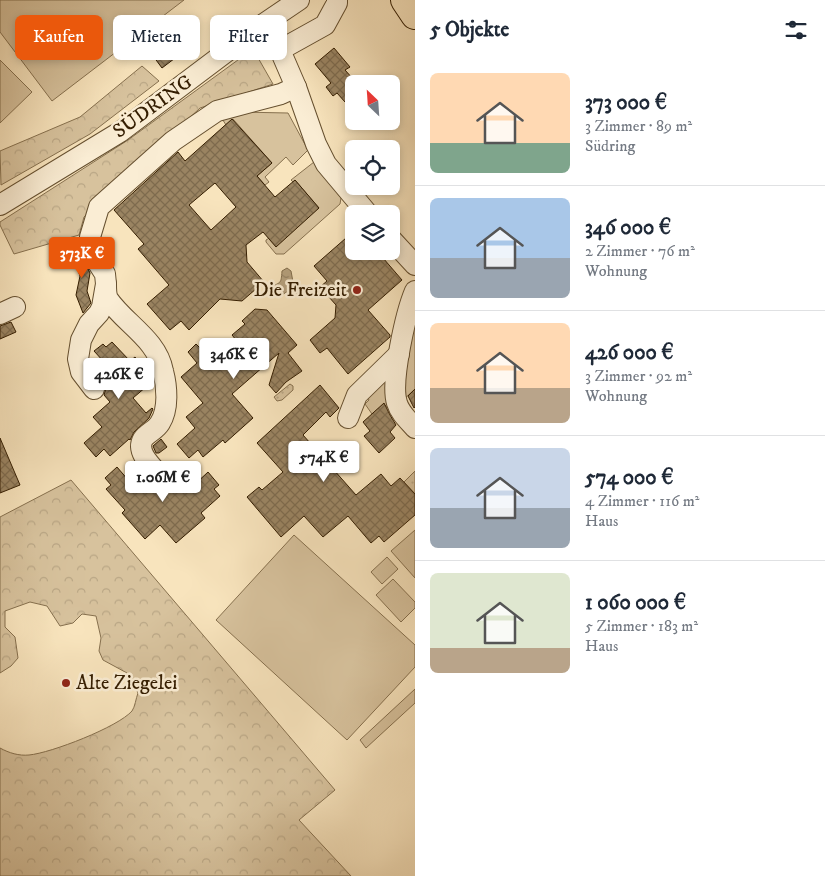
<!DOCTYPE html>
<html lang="de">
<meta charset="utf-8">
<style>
body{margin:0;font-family:"IM FELL DW Pica",serif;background:#f2f2f3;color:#1f2937;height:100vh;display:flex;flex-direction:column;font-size:19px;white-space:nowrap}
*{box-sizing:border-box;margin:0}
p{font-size:16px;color:#747a83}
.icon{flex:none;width:28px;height:28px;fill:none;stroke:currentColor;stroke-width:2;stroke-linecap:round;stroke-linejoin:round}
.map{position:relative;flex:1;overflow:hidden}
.sheet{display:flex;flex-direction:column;background:#fff;width:410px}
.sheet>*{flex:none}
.top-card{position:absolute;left:15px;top:15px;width:325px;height:45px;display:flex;gap:10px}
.needle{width:32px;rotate:335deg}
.fabs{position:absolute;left:345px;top:75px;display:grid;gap:10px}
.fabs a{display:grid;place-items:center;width:55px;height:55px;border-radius:8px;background:#fff;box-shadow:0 2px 8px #0003;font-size:25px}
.price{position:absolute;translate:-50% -42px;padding:0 11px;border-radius:5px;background:#fff;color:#222;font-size:16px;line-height:32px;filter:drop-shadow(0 1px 2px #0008)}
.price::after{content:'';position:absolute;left:50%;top:30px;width:15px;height:11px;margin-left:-8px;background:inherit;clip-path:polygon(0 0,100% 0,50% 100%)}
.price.active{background:#ea580c;color:#fff}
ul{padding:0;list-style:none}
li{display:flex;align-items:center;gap:15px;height:125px;padding:0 15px}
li+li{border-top:1px solid #e0e1e3}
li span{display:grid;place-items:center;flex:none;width:140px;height:100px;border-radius:8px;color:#555}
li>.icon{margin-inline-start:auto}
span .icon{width:60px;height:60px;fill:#fffc;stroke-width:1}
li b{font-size:21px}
h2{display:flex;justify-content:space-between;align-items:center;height:60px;padding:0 15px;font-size:21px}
.tag{padding:0 18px;border-radius:8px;background:#fff;box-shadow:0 2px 8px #0003;font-size:18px;line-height:45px}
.tag.active{background:#ea580c;color:#fff}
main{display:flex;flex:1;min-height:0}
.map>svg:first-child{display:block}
.grass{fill:#d7c29d;stroke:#86704e}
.forest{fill:url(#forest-crowns);stroke:#86704e}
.park{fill:url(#park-dots);stroke:#86704e}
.water{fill:url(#water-ripples);stroke:#816c4b}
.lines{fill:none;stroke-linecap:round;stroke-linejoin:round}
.stream{stroke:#816c4b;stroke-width:4}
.building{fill:url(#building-cross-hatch);stroke:#341d00;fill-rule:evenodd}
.minor-casing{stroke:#654f2f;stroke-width:22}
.highway-casing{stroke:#341d00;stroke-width:30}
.minor{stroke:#faedd4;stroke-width:20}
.highway{stroke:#f8e4bd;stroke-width:28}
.poi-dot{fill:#8f2418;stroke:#faedd4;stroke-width:2}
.labels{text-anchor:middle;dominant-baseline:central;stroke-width:5;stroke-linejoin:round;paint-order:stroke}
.street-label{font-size:20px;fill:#341d00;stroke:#faedd4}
.poi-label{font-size:20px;fill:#341d00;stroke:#faedd4;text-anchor:end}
</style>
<main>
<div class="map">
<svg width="415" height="876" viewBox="0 0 415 876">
<defs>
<pattern id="forest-crowns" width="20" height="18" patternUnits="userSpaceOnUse" patternTransform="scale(1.25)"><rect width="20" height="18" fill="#d7c29d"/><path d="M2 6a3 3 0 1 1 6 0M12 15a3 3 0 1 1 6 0" fill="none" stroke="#b9a685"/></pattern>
<pattern id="park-dots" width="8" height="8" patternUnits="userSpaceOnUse" patternTransform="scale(1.25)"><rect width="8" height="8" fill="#d7c29d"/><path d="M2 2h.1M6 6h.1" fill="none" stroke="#b9a685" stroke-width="1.8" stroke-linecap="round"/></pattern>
<pattern id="water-ripples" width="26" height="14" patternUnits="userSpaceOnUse" patternTransform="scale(1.25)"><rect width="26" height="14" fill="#b5a07d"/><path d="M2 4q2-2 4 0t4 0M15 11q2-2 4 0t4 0" fill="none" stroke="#948264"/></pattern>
<pattern id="building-cross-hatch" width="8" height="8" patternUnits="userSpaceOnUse" patternTransform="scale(1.25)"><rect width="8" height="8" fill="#9a8462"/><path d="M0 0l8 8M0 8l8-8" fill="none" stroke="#7e6b4e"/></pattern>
</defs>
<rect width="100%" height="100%" fill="#f8e4bd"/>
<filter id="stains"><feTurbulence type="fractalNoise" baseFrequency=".004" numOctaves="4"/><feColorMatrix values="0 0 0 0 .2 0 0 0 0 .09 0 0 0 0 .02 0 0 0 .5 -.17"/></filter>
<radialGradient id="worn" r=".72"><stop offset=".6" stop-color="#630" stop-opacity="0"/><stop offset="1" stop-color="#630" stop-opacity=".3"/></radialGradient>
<g class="grass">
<path d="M 0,0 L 184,0 L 52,101 L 0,32 Z"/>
<path d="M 0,60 L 32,92 L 0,123 Z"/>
<path d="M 238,112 L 288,113 L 308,150 L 293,165 L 286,157 L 265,177 L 269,182 L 265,185 L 257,176 L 272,163 L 233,119 L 226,125 L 221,117 Z"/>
<path d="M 314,162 L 341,198 L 340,204 L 284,254 L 276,254 L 266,242 L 266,240 L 319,208 L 295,180 L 293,182 L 291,180 Z"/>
<path d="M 415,309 L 415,389 L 404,399 L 411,408 L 406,412 L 400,385 Z"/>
<path d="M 390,369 L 398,419 L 384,404 L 372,414 L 365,404 L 369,400 L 366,394 Z"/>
<path d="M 415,530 L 415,578 L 391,551 Z"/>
<path d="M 294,535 L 415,645 L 415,667 L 347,740 L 216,620 Z"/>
<path d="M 387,557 L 398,569 L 382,584 L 371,572 Z"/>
<path d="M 393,579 L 415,602 L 415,608 L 401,622 L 376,595 Z"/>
<path d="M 415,689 L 415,703 L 366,748 L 360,740 Z"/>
</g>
<g class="forest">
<path d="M 253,49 L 273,84 L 200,108 L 84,217 L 79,235 L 14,254 L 0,225 L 0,222 L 128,140 Z"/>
<path d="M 142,66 L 159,81 L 90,134 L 1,185 L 0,151 L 80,117 Z"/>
<path d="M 71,480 L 335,790 L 299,820 L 351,876 L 0,876 L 0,748 C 9,753 19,756 29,755 C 51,753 118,727 132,711 C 135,707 136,698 138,693 L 127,673 L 103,660 L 99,651 L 101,638 L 96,616 L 82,614 L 73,623 L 60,626 L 47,606 L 30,602 L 5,611 L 5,627 L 15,637 L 18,658 L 11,666 L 0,673 L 0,517 Z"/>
</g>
<g class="park">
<path d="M 290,384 L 293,386 L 293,390 L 282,400 L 277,401 L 274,397 Z"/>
<path d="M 415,471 L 415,494 L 404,482 Z"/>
</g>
<path class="water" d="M 287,268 L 291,271 L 293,282 L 290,290 L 280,296 L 272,294 L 270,288 C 281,281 281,285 282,271 Z"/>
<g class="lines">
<path class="stream" d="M 291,289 L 298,293"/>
</g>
<g class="building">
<path d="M 171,19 L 191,46 L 162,68 L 142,41 Z"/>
<path d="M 334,48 L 350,67 L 345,70 L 354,80 L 354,94 L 345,102 L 337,93 L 333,96 L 326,87 L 331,83 L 315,64 Z"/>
<path d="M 232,119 L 272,163 L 257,176 L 275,197 L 295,180 L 319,208 L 276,247 L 263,232 L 246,245 L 247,262 L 264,282 L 242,301 L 220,299 L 189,330 L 181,321 L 170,330 L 147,304 L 169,285 L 138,249 L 144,244 L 114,210 L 178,152 L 185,161 ZM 215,183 L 236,207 L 211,230 L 189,205 Z"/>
<path d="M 354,231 L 354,251 L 377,251 L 402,280 L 368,310 L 390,335 L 390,337 L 348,374 L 327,348 L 320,353 L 310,340 L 335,318 L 336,305 L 320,287 L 327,281 L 314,266 Z"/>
<path d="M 80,246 L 85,263 L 90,273 L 87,291 L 91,303 L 83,313 L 76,295 L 80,276 L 71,249 Z"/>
<path d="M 255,309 L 267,310 L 297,345 L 288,353 L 302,371 L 286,382 L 276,393 L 269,385 L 279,353 L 232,394 L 253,418 L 225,443 L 223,440 L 203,457 L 198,450 L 189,458 L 177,444 L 195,428 L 186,417 L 203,403 L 181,377 L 197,363 L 188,352 L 196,344 L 200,348 L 206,343 L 223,362 L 241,346 L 232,335 L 245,324 L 242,321 Z"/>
<path d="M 11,322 L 16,332 L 0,339 L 0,326 Z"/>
<path d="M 112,342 L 130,361 L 135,357 L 152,377 L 153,381 L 133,398 L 146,413 L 152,408 L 153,409 L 149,418 L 134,432 L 130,440 L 129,439 L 110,456 L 104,449 L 96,457 L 84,443 L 102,427 L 93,417 L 110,402 L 104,395 L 106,388 L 104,382 L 95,370 L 104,362 L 94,351 L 103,344 L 106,347 Z"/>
<path d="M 320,385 L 339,408 L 330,417 L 326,412 L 303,435 L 356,495 L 381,474 L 391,486 L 400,478 L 415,494 L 415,515 L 384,542 L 379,536 L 371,543 L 348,516 L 323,537 L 304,516 L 281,537 L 247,497 L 259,487 L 262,490 L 283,472 L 257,443 Z"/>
<path d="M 415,389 L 415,407 L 414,408 L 408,396 Z"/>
<path d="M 384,403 L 390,415 L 396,425 L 390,432 L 395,438 L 379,453 L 364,436 L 370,431 L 363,422 Z"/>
<path d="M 0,438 L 20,485 L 0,493 Z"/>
<path d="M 161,439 L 167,447 L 159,453 L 156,453 L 153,446 Z"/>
<path d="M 117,467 L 129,481 L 140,471 L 153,486 L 162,491 L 170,487 L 173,481 L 182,473 L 193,486 L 208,472 L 219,485 L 214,489 L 220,496 L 201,513 L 205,518 L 176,543 L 160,525 L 145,539 L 122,513 L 125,510 L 106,489 L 111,485 L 105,478 Z"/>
</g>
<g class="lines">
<g class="minor-casing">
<g id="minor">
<path d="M 262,25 L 280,50 L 296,87 L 316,144 L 326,164 L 368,214"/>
<path d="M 280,50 L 325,25 L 337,3 L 337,0"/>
<path d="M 0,205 L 120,132 L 262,25 L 299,0"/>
<path d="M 391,239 L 415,265"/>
<path d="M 106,284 C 106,289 106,295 108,299 C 125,324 157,339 163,371 C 167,386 169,409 160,423 C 156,430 147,433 143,439 C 135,453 154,468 162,478"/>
<path d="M 415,291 C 406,312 390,382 397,403 C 400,413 408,420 415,428"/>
<path d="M 0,314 L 15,307"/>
<path d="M 94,389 L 81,372 L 78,359 L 81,340 L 89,324 L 99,313 L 102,307 L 106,284 L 105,274 L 96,260 L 90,237 L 99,207 L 173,141 L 217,111 L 281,94 L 296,87"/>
<path d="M 348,418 L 357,395 L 399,354"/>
</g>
</g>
<g class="highway-casing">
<path id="highway" d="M 405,0 L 415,15"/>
</g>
<use href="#minor" class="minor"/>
<use href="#highway" class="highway"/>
</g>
<g class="poi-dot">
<circle cx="357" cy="290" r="5"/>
<circle cx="66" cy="683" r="5"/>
</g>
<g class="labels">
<g class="street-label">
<text transform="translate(153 107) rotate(-36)">SÜDRING</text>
</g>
<g class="poi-label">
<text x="347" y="290">Die Freizeit</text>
<text x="76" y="683" text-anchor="start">Alte Ziegelei</text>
</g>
</g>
<rect width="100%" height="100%" filter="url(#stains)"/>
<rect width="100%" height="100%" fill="url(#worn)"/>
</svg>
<div class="fabs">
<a><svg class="needle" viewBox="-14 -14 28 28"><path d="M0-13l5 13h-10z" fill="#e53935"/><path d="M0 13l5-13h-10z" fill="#747a83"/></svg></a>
<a><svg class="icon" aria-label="locate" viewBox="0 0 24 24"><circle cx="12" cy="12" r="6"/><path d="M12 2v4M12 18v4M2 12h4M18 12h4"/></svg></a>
<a><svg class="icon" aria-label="layers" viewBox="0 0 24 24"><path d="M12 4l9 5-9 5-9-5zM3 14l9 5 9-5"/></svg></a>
</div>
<b class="price active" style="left:82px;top:279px">373K €</b>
<b class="price" style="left:234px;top:380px">346K €</b>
<b class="price" style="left:119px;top:400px">426K €</b>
<b class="price" style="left:324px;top:483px">574K €</b>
<b class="price" style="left:163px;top:503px">1.06M €</b>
<div class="top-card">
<a class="tag active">Kaufen</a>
<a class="tag">Mieten</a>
<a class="tag">Filter</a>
</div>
</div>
<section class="sheet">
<h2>5 Objekte<svg class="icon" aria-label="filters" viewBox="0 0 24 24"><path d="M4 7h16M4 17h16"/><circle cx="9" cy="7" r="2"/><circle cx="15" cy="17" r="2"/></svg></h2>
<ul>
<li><span style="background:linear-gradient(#ffd9b3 70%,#7fa58c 0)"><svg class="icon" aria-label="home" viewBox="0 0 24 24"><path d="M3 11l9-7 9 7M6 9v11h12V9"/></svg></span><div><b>373 000 €</b><p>3 Zimmer · 89 m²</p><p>Südring</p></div></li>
<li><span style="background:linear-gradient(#a9c7e8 60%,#9aa5b1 0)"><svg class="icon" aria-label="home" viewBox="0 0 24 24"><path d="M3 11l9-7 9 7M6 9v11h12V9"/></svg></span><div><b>346 000 €</b><p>2 Zimmer · 76 m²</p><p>Wohnung</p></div></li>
<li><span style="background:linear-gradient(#ffd9b3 65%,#b9a48a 0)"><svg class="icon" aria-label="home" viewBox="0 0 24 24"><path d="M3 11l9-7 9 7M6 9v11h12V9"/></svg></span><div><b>426 000 €</b><p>3 Zimmer · 92 m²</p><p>Wohnung</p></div></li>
<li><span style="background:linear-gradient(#c9d6e8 60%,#9aa5b1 0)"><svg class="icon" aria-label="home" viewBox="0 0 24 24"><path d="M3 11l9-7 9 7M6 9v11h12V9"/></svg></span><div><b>574 000 €</b><p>4 Zimmer · 116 m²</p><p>Haus</p></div></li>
<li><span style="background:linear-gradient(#dfe7d0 75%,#b9a48a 0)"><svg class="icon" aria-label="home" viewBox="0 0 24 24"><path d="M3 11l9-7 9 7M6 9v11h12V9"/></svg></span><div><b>1 060 000 €</b><p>5 Zimmer · 183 m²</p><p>Haus</p></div></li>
</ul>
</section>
</main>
